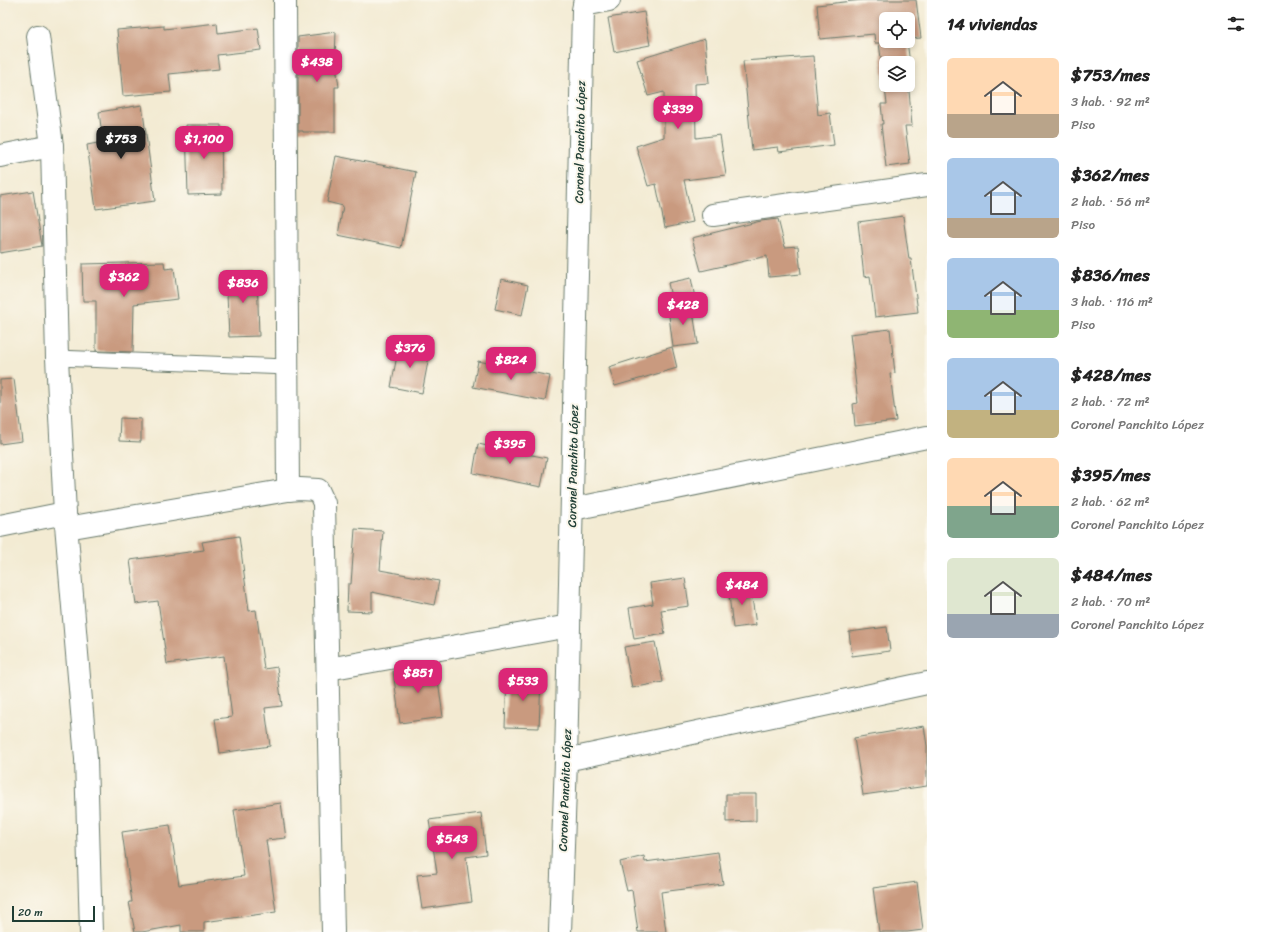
<!DOCTYPE html>
<html lang="es">
<meta charset="utf-8">
<style>
body{margin:0;font-family:Sriracha,sans-serif;background:#f6f6f6;color:#222;height:100vh;display:flex;flex-direction:column;font-size:15px;white-space:nowrap}
*{box-sizing:border-box;margin:0}
p{font-size:13px;color:#767676}
.icon{flex:none;width:22px;height:22px;fill:none;stroke:currentColor;stroke-width:2;stroke-linecap:round;stroke-linejoin:round}
.map{position:relative;flex:1;overflow:hidden}
.panel{display:flex;flex-direction:column;background:#fff;width:340px}
.panel>*{flex:none}
.fabs{position:absolute;left:879px;top:12px;display:grid;gap:8px}
.fabs a{display:grid;place-items:center;width:36px;height:36px;border-radius:6px;background:#fff;box-shadow:0 2px 6px #0003;font-size:20px}
.scale{position:absolute;left:12px;bottom:10px;width:83px;box-sizing:border-box;padding-left:4px;border:2px solid #1f3d34;border-top:0;font-size:11px;line-height:14px;white-space:nowrap;color:#1f3d34;-webkit-text-stroke:3px #fbf7ec;paint-order:stroke}
.price{position:absolute;translate:-50% -34px;padding:0 9px;border-radius:8px;background:#db2777;color:#fff;font-size:13px;line-height:26px;filter:drop-shadow(0 1px 2px #0008)}
.price::after{content:'';position:absolute;left:50%;top:24px;width:12px;height:9px;margin-left:-6px;background:inherit;clip-path:polygon(0 0,100% 0,50% 100%)}
.price.selected{background:#222;color:#fff}
ul{padding:0;list-style:none}
li{display:flex;align-items:center;gap:12px;height:100px;padding:0 20px}
li span{display:grid;place-items:center;flex:none;width:112px;height:80px;border-radius:6px;color:#555}
li>.icon{margin-inline-start:auto}
span .icon{width:48px;height:48px;fill:#fffc;stroke-width:1}
li b{font-size:17px}
h2{display:flex;justify-content:space-between;align-items:center;height:48px;padding:0 20px;font-size:17px}
main{display:flex;flex:1;min-height:0}
.map>svg:first-child{display:block}
.building{fill:#c99a7f;fill-rule:evenodd}
.lines{fill:none;stroke-linecap:round;stroke-linejoin:round}
.lane-casing{stroke:#697a6c;stroke-width:17}
.street-casing{stroke:#697a6c;stroke-width:24}
.lane{stroke:#fff;stroke-width:15}
.street{stroke:#fff;stroke-width:22}
.labels{text-anchor:middle;dominant-baseline:central;stroke-width:4;stroke-linejoin:round;paint-order:stroke}
.street-label{font-size:12px;fill:#1f3d34;stroke:#fbf7ec}
</style>
<main>
<div class="map">
<svg width="927" height="932" viewBox="0 0 927 932">
<rect width="100%" height="100%" fill="#fbf7ec"/>
<filter id="ink" filterUnits="userSpaceOnUse"><feTurbulence type="fractalNoise" baseFrequency=".025" numOctaves="2"/><feDisplacementMap in="SourceGraphic" scale="8" xChannelSelector="R" yChannelSelector="G"/><feConvolveMatrix kernelMatrix="1 2 1 2 8 2 1 2 1" color-interpolation-filters="sRGB"/></filter>
<filter id="wash" filterUnits="userSpaceOnUse"><feTurbulence type="fractalNoise" baseFrequency=".012" numOctaves="4" result="noise"/><feDisplacementMap in="SourceGraphic" scale="16" xChannelSelector="R" yChannelSelector="G"/><feGaussianBlur stdDeviation="0.9" result="paint"/><feColorMatrix in="noise" values="0 0 0 0 0 0 0 0 0 0 0 0 0 0 0 0 0 1.4 0 .05"/><feComposite in="paint" operator="in"/></filter>
<g filter="url(#wash)">
<rect width="100%" height="100%" fill="#f3ebd3"/>
<g id="blocks">
<g class="building">
<path d="M 862,0 L 916,0 L 921,38 L 908,39 L 908,19 L 886,19 L 886,41 L 907,41 L 912,79 L 908,79 L 912,126 L 905,126 L 910,164 L 886,167 L 881,124 L 883,124 L 881,104 L 887,104 L 879,43 L 875,43 L 874,34 L 820,39 L 817,5 ZM 886,63 L 908,63 L 908,85 L 886,85 Z"/>
<path d="M 644,12 L 650,45 L 614,52 L 608,18 Z"/>
<path d="M 217,23 L 218,33 L 258,28 L 261,50 L 217,55 L 219,69 L 169,74 L 171,92 L 123,96 L 117,30 L 164,26 L 164,29 Z"/>
<path d="M 336,32 L 335,59 L 339,87 L 335,87 L 335,132 L 303,132 L 303,131 L 298,131 L 298,37 Z"/>
<path d="M 705,39 L 709,83 L 695,84 L 696,138 L 720,135 L 726,175 L 684,180 L 693,222 L 665,228 L 656,184 L 648,186 L 636,146 L 664,137 L 664,92 L 648,96 L 637,60 Z"/>
<path d="M 813,56 L 818,115 L 830,113 L 834,145 L 779,152 L 778,147 L 752,150 L 743,61 Z"/>
<path d="M 142,105 L 155,201 L 96,209 L 87,145 L 103,142 L 99,112 Z"/>
<path d="M 186,125 L 221,125 L 222,194 L 188,195 Z"/>
<path d="M 336,156 L 416,172 L 401,248 L 338,235 L 343,206 L 327,202 Z"/>
<path d="M 33,191 L 42,246 L 0,253 L 0,196 Z"/>
<path d="M 903,216 L 909,259 L 911,259 L 918,312 L 875,317 L 870,276 L 864,277 L 858,222 Z"/>
<path d="M 778,219 L 785,247 L 798,246 L 801,274 L 769,277 L 767,256 L 701,271 L 692,238 L 761,221 Z"/>
<path d="M 164,262 L 165,269 L 174,268 L 178,299 L 134,304 L 133,352 L 96,351 L 96,301 L 83,301 L 82,264 Z"/>
<path d="M 257,272 L 259,336 L 229,337 L 226,273 Z"/>
<path d="M 691,278 L 696,303 L 673,307 L 668,283 Z"/>
<path d="M 501,279 L 528,285 L 522,315 L 495,309 Z"/>
<path d="M 692,305 L 698,344 L 673,347 L 668,308 Z"/>
<path d="M 890,329 L 895,373 L 890,374 L 896,421 L 855,426 L 853,404 L 858,403 L 850,334 Z"/>
<path d="M 399,345 L 430,351 L 422,393 L 391,387 Z"/>
<path d="M 672,347 L 677,368 L 615,386 L 609,367 Z"/>
<path d="M 478,361 L 550,376 L 545,401 L 473,387 Z"/>
<path d="M 14,379 L 22,441 L 0,444 L 0,380 Z"/>
<path d="M 120,418 L 141,419 L 141,442 L 119,441 Z"/>
<path d="M 478,444 L 547,458 L 541,487 L 473,473 Z"/>
<path d="M 355,529 L 383,531 L 380,570 L 439,581 L 434,605 L 372,592 L 372,612 L 347,611 L 348,584 L 351,584 Z"/>
<path d="M 239,536 L 249,611 L 256,610 L 264,669 L 277,667 L 282,706 L 265,708 L 270,746 L 220,753 L 215,719 L 232,717 L 224,656 L 167,664 L 158,601 L 136,604 L 130,560 L 204,550 L 202,542 Z"/>
<path d="M 685,578 L 689,606 L 661,610 L 665,634 L 634,639 L 629,608 L 653,604 L 650,583 Z"/>
<path d="M 750,584 L 756,625 L 733,628 L 728,587 Z"/>
<path d="M 887,627 L 890,651 L 852,656 L 849,632 Z"/>
<path d="M 655,642 L 663,682 L 632,688 L 624,647 Z"/>
<path d="M 436,665 L 443,717 L 400,723 L 393,671 Z"/>
<path d="M 507,677 L 541,678 L 539,728 L 505,727 Z"/>
<path d="M 924,726 L 927,746 L 927,786 L 863,795 L 854,738 Z"/>
<path d="M 726,794 L 756,794 L 756,821 L 726,822 Z"/>
<path d="M 281,803 L 286,838 L 266,840 L 276,912 L 204,922 L 204,932 L 181,932 L 181,925 L 142,932 L 135,932 L 129,902 L 132,902 L 122,832 L 170,825 L 179,885 L 244,876 L 234,810 Z"/>
<path d="M 481,813 L 486,854 L 466,857 L 472,902 L 422,909 L 417,875 L 437,873 L 429,820 Z"/>
<path d="M 718,852 L 723,884 L 661,892 L 666,932 L 638,932 L 632,890 L 627,891 L 620,862 L 644,856 L 645,862 Z"/>
<path d="M 917,882 L 923,930 L 907,932 L 879,932 L 873,888 Z"/>
</g>
</g>
</g>
<g filter="url(#ink)">
<use href="#blocks" fill-opacity="0" stroke="#697a6c" stroke-width="1"/>
<g class="lines">
<g class="lane-casing">
<path id="lane" d="M 57,358 L 287,367"/>
</g>
<g class="street-casing">
<g id="street">
<path d="M 285,0 L 288,490"/>
<path d="M 584,5 L 609,0"/>
<path d="M 38,36 L 52,146 L 57,358 L 65,513 L 86,759 L 91,932"/>
<path d="M 0,156 L 52,146"/>
<path d="M 713,215 L 927,185"/>
<path d="M 573,509 L 927,437"/>
<path d="M 0,526 L 65,513"/>
<path d="M 67,528 L 288,490 L 300,489 L 318,490 L 324,503 L 333,932"/>
<path d="M 328,669 L 569,626"/>
<path d="M 566,760 L 927,683"/>
<path d="M 560,932 L 566,760 L 583,10 L 585,0"/>
</g>
</g>
<use href="#lane" class="lane"/>
<use href="#street" class="street"/>
</g>
</g>
<g class="labels">
<g class="street-label">
<text transform="translate(580 142) rotate(-89)">Coronel Panchito López</text>
<text transform="translate(573 466) rotate(-89)">Coronel Panchito López</text>
<text transform="translate(565 790) rotate(-88)">Coronel Panchito López</text>
</g>
</g>
</svg>
<div class="fabs">
<a><svg class="icon" aria-label="locate" viewBox="0 0 24 24"><circle cx="12" cy="12" r="6"/><path d="M12 2v4M12 18v4M2 12h4M18 12h4"/></svg></a>
<a><svg class="icon" aria-label="layers" viewBox="0 0 24 24"><path d="M12 4l9 5-9 5-9-5zM3 14l9 5 9-5"/></svg></a>
</div>
<div class="scale">20 m</div>
<b class="price" style="left:317px;top:83px">$438</b>
<b class="price" style="left:678px;top:130px">$339</b>
<b class="price selected" style="left:121px;top:160px">$753</b>
<b class="price" style="left:204px;top:160px">$1,100</b>
<b class="price" style="left:124px;top:298px">$362</b>
<b class="price" style="left:243px;top:304px">$836</b>
<b class="price" style="left:683px;top:326px">$428</b>
<b class="price" style="left:410px;top:369px">$376</b>
<b class="price" style="left:511px;top:381px">$824</b>
<b class="price" style="left:510px;top:465px">$395</b>
<b class="price" style="left:742px;top:606px">$484</b>
<b class="price" style="left:418px;top:694px">$851</b>
<b class="price" style="left:523px;top:702px">$533</b>
<b class="price" style="left:452px;top:860px">$543</b>
</div>
<section class="panel">
<h2>14 viviendas<svg class="icon" aria-label="filters" viewBox="0 0 24 24"><path d="M4 7h16M4 17h16"/><circle cx="9" cy="7" r="2"/><circle cx="15" cy="17" r="2"/></svg></h2>
<ul>
<li><span style="background:linear-gradient(#ffd9b3 70%,#b9a48a 0)"><svg class="icon" aria-label="home" viewBox="0 0 24 24"><path d="M3 11l9-7 9 7M6 9v11h12V9"/></svg></span><div><b>$753/mes</b><p>3 hab. · 92 m²</p><p>Piso</p></div></li>
<li><span style="background:linear-gradient(#a9c7e8 75%,#b9a48a 0)"><svg class="icon" aria-label="home" viewBox="0 0 24 24"><path d="M3 11l9-7 9 7M6 9v11h12V9"/></svg></span><div><b>$362/mes</b><p>2 hab. · 56 m²</p><p>Piso</p></div></li>
<li><span style="background:linear-gradient(#a9c7e8 65%,#8fb573 0)"><svg class="icon" aria-label="home" viewBox="0 0 24 24"><path d="M3 11l9-7 9 7M6 9v11h12V9"/></svg></span><div><b>$836/mes</b><p>3 hab. · 116 m²</p><p>Piso</p></div></li>
<li><span style="background:linear-gradient(#a9c7e8 65%,#c2b280 0)"><svg class="icon" aria-label="home" viewBox="0 0 24 24"><path d="M3 11l9-7 9 7M6 9v11h12V9"/></svg></span><div><b>$428/mes</b><p>2 hab. · 72 m²</p><p>Coronel Panchito López</p></div></li>
<li><span style="background:linear-gradient(#ffd9b3 60%,#7fa58c 0)"><svg class="icon" aria-label="home" viewBox="0 0 24 24"><path d="M3 11l9-7 9 7M6 9v11h12V9"/></svg></span><div><b>$395/mes</b><p>2 hab. · 62 m²</p><p>Coronel Panchito López</p></div></li>
<li><span style="background:linear-gradient(#dfe7d0 70%,#9aa5b1 0)"><svg class="icon" aria-label="home" viewBox="0 0 24 24"><path d="M3 11l9-7 9 7M6 9v11h12V9"/></svg></span><div><b>$484/mes</b><p>2 hab. · 70 m²</p><p>Coronel Panchito López</p></div></li>
</ul>
</section>
</main>
